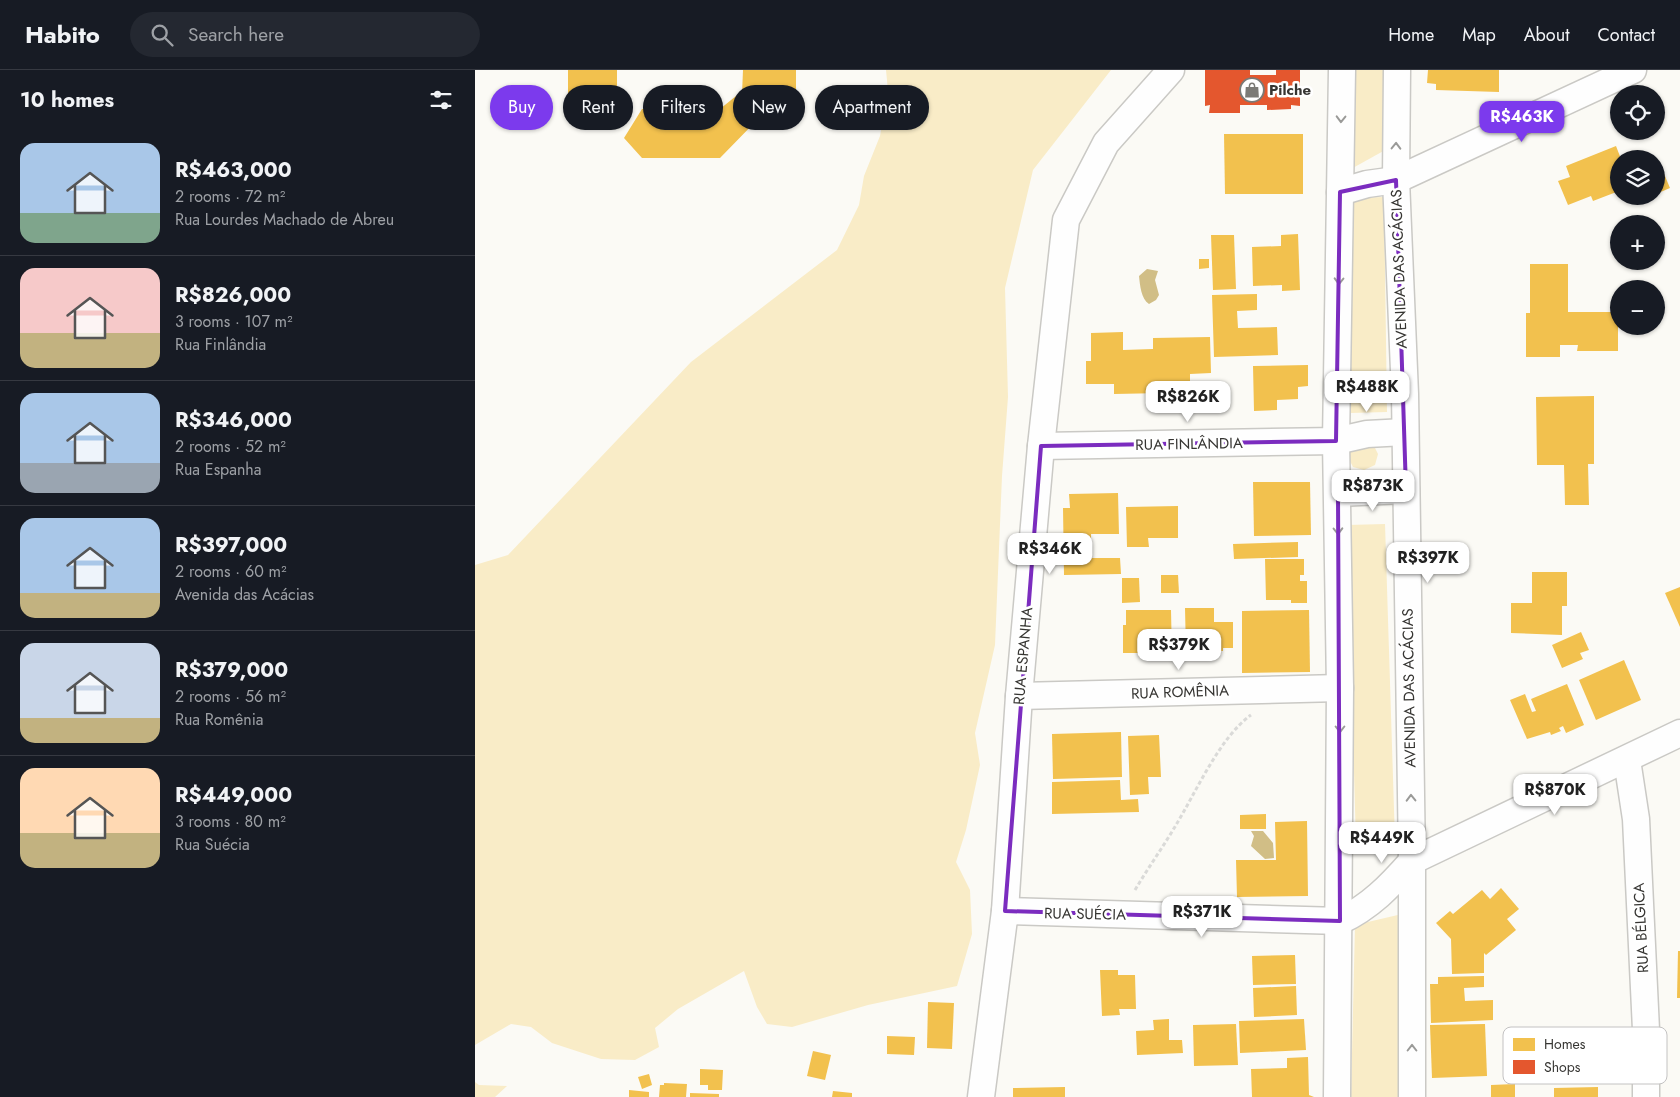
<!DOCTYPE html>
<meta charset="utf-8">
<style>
body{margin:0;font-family:Jost,sans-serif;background:#242831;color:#f1f3f6;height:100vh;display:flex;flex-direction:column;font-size:19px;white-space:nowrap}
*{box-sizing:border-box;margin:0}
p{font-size:16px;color:#9ea1a6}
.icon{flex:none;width:28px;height:28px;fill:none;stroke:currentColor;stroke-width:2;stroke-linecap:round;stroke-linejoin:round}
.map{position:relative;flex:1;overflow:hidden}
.sheet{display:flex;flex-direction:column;background:#171b24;width:475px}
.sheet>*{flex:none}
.top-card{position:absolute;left:15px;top:15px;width:475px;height:45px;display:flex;gap:10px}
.buttons{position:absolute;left:1135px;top:15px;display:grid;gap:10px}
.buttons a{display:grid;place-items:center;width:55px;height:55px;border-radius:50%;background:#171b24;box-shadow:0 1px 4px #0004;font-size:25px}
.price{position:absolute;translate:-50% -42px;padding:0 11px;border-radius:10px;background:#fff;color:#222;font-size:16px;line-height:32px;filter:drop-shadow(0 1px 2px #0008)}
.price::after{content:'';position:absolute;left:50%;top:30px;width:15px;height:11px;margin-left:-8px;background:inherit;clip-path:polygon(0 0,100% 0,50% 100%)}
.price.current{background:#7c3aed;color:#fff}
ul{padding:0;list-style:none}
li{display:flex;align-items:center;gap:15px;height:125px;padding:0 20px}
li+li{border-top:1px solid #363941}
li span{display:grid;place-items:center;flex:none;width:140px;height:100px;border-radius:15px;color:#555}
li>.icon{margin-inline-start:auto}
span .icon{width:60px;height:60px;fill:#fffc;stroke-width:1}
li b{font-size:21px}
h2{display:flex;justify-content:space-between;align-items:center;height:60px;padding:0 20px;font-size:21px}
.pill{padding:0 18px;border-radius:22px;background:#171b24;box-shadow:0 1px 4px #0004;font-size:18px;line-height:45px}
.pill.current{background:#7c3aed;color:#fff}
header{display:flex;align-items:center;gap:30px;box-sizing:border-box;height:70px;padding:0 25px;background:#171b24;border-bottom:1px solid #363941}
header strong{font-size:24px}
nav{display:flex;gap:28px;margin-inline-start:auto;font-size:18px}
.search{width:350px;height:45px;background:#242831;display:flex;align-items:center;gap:12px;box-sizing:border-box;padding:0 18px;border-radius:28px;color:#9ea1a6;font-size:19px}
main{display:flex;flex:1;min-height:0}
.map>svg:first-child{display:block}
.green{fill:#f9ecc7}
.water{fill:#d1be86}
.homes{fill:#f2c14e}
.shops{fill:#e4572e}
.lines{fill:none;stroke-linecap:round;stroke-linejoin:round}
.minor-casing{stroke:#cac9c5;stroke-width:29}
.path{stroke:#dadad8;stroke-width:3;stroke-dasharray:4 2.5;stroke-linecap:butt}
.minor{stroke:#fefefe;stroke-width:26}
.oneway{stroke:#9a9a98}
.marked{fill:none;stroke:#7b2cbf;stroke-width:4;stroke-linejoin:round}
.labels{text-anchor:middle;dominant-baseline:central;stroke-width:5;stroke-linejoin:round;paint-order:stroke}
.poi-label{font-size:15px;font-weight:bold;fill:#363532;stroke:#fff;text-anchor:start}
.street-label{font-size:15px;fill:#363532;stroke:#fff}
.key{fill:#fff;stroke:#c3c2c2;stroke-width:1}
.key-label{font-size:14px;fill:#363532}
</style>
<header>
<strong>Habito</strong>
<div class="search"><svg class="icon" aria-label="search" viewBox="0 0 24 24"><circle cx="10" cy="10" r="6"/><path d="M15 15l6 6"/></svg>Search here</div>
<nav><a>Home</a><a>Map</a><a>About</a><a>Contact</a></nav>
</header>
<main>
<section class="sheet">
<h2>10 homes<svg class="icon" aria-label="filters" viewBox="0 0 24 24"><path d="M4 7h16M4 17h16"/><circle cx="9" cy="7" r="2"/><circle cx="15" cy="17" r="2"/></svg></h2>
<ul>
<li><span style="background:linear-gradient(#a9c7e8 70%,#7fa58c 0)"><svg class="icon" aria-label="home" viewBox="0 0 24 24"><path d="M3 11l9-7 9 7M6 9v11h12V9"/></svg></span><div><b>R$463,000</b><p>2 rooms · 72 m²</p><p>Rua Lourdes Machado de Abreu</p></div></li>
<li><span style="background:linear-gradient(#f6c9c9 65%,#c2b280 0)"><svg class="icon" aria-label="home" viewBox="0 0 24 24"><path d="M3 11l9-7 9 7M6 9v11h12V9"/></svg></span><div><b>R$826,000</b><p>3 rooms · 107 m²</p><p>Rua Finlândia</p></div></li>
<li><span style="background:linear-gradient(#a9c7e8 70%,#9aa5b1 0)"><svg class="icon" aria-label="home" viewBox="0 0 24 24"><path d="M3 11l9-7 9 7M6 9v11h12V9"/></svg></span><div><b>R$346,000</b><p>2 rooms · 52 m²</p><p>Rua Espanha</p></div></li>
<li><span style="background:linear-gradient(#a9c7e8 75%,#c2b280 0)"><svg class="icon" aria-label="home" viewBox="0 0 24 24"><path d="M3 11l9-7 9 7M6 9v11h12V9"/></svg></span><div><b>R$397,000</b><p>2 rooms · 60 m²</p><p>Avenida das Acácias</p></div></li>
<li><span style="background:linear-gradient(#c9d6e8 75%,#c2b280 0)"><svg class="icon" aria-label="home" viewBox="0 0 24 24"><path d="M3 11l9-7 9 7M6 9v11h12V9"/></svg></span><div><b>R$379,000</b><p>2 rooms · 56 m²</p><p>Rua Romênia</p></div></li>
<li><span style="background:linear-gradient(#ffd9b3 65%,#c2b280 0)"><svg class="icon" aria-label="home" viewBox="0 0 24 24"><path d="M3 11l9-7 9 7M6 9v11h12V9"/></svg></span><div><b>R$449,000</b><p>3 rooms · 80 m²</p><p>Rua Suécia</p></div></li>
</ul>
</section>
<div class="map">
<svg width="1205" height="1027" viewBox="0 0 1205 1027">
<rect width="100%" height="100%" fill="#fbfaf5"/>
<g class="green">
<path d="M 411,0 L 636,0 L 558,100 L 530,218 L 533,327 L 527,406 L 520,575 L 500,663 L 505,695 L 491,760 L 481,792 L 495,820 L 497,864 L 482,916 L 393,935 L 317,957 L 292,954 L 282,937 L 269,901 L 203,939 L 180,958 L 184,977 L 160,990 L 126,989 L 77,973 L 56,957 L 36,954 L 0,975 L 0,495 L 33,485 L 216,292 L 362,180 L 384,135 L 389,106 L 405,66 L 413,21 Z"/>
<path d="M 878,0 L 912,0 L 912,79 L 876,99 Z"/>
<path d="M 909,127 L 912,342 L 875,343 L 872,128 Z"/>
<path d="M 898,374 L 903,384 L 900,395 L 889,400 L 878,397 L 873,387 L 876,375 Z"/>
<path d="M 910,454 L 920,771 L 881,773 L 872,455 Z"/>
<path d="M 927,844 L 925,1027 L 876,1027 L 880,855 Z"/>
<path d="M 0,1012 L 4,1015 L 32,1016 L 20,1027 L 0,1027 Z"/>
</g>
<g class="water">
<path d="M 672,199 L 683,201 L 680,210 L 684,225 L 681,230 L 674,234 C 666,229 665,215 664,206 Z"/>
<path d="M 776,761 L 788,761 L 798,773 L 799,788 L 790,789 L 776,776 L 779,766 Z"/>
</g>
<g class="homes">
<path d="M 93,0 L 142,0 L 142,26 L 121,40 L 93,40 Z"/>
<path d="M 268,0 L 321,0 L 321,41 L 294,41 L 267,24 Z"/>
<path d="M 953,0 L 1024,0 L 1024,22 L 961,20 L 961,14 L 952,13 Z"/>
<path d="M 261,26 L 284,48 L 245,88 L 167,88 L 149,68 L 167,39 L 245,39 Z"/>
<path d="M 749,64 L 828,64 L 828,124 L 750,124 Z"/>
<path d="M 1141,76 L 1146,89 L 1144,89 L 1144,121 L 1118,131 L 1116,126 L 1093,135 L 1083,111 L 1095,107 L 1091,96 Z"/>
<path d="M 1184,92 L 1195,118 L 1181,124 L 1181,94 Z"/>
<path d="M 823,164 L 825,220 L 807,221 L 807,215 L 778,216 L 777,177 L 806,176 L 806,165 Z"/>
<path d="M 736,165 L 759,165 L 761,219 L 738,220 Z"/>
<path d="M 724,189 L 734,189 L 734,198 L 724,199 Z"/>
<path d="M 1055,194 L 1093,194 L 1093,242 L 1143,242 L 1143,281 L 1102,281 L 1103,275 L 1085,275 L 1085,287 L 1051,287 L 1051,243 L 1055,243 Z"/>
<path d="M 782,224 L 782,240 L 762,241 L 763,258 L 802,257 L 803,285 L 739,287 L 737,225 Z"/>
<path d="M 648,262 L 648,280 L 678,279 L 678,268 L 735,267 L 736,303 L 715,304 L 715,315 L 689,316 L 689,323 L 639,324 L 639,314 L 611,314 L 611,291 L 616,291 L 616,263 Z"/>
<path d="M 833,295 L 833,316 L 823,317 L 823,329 L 802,330 L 802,340 L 779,341 L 778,296 Z"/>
<path d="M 1119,326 L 1119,394 L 1113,394 L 1114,435 L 1090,435 L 1089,395 L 1062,395 L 1061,327 Z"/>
<path d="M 778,412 L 835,412 L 836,465 L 779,466 Z"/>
<path d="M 643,423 L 644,464 L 616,464 L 616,488 L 645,488 L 646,504 L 589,505 L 588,438 L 595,438 L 594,424 Z"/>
<path d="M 703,436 L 703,468 L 673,468 L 674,477 L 652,477 L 651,437 Z"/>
<path d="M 823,472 L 823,487 L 759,489 L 758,474 Z"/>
<path d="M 790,489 L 829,489 L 829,505 L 825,505 L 825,511 L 832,511 L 832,533 L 816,533 L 816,530 L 791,530 Z"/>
<path d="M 1057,502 L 1092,502 L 1092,536 L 1087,536 L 1087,565 L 1036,563 L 1036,533 L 1057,533 Z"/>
<path d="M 686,505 L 703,505 L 704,523 L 686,523 Z"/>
<path d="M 647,508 L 664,508 L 665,532 L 647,533 Z"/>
<path d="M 1205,517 L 1205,557 L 1190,523 Z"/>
<path d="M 710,538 L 739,538 L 739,552 L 758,552 L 758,578 L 748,578 L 748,581 L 711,582 Z"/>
<path d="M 651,540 L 696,540 L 697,586 L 664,587 L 664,583 L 648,583 L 648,555 L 651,555 Z"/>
<path d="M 834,540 L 835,602 L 767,603 L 767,541 Z"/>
<path d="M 1106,562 L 1114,580 L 1105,583 L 1108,589 L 1087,598 L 1077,575 Z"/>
<path d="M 1149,590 L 1166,630 L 1121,650 L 1104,610 Z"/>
<path d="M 1092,614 L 1109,655 L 1091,663 L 1088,656 L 1084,658 L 1086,661 L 1076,665 L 1075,662 L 1052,669 L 1035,630 L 1050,624 L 1057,642 L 1061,641 L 1056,629 Z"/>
<path d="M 646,662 L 647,707 L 578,709 L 577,664 Z"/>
<path d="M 684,665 L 686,707 L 673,707 L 674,724 L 655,725 L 653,666 Z"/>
<path d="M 645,710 L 646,730 L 663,729 L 664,742 L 577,744 L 577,712 Z"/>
<path d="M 791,744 L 791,759 L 765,759 L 765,745 Z"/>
<path d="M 832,751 L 833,826 L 762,827 L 761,790 L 801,790 L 800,752 Z"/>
<path d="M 1026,818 L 1044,839 L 1032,849 L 1041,860 L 1011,885 L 1009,883 L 1009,903 L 977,904 L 976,869 L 961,853 L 975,841 L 978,844 L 1007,820 L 1015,829 Z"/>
<path d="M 1203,881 L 1205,881 L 1205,928 L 1202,928 Z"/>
<path d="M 820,885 L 821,914 L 778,915 L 777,886 Z"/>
<path d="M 625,900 L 643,900 L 643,905 L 660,905 L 661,939 L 644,939 L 645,945 L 627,946 Z"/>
<path d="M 1009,906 L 1009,917 L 989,918 L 990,931 L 1018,930 L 1018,950 L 956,953 L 955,914 L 963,914 L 963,907 Z"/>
<path d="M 821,916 L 822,945 L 779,947 L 778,918 Z"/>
<path d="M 453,932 L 479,933 L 477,979 L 452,978 Z"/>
<path d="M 694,949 L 694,970 L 707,970 L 708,983 L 662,985 L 661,961 L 679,960 L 678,950 Z"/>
<path d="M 829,949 L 831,980 L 765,983 L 764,951 Z"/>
<path d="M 761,954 L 763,995 L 719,996 L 718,955 Z"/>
<path d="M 1010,954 L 1012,1006 L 957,1008 L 955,955 Z"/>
<path d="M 412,966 L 440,967 L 439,985 L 412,984 Z"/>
<path d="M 338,981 L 356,985 L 350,1010 L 332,1006 Z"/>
<path d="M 833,987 L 834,1025 L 839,1027 L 777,1027 L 776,999 L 812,998 L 812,988 Z"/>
<path d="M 225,999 L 248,1000 L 247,1020 L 233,1020 L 233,1015 L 225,1015 Z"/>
<path d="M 174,1004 L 177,1015 L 167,1019 L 163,1007 Z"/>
<path d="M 189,1013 L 212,1014 L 211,1027 L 184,1027 L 185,1015 L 189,1015 Z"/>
<path d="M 1040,1014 L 1040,1027 L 1016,1027 L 1016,1015 Z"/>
<path d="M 590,1017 L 590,1027 L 538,1027 L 538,1018 Z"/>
<path d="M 1123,1017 L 1123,1027 L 1079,1027 L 1079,1018 Z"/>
<path d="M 154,1020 L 174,1022 L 174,1027 L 154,1027 Z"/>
<path d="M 358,1021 L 377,1023 L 377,1027 L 357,1027 Z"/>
<path d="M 215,1023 L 244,1024 L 244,1027 L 215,1027 Z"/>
</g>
<path class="shops" d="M 730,0 L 775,0 L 775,5 L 801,5 L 801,0 L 825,0 L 825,36 L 816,35 L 816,39 L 792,40 L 792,35 L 765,35 L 765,43 L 734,43 L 735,35 L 730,36 Z"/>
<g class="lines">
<g class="minor-casing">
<g id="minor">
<path d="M 922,0 L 921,110 L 930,324 L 937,791 L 937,1027"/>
<path d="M 865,122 L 892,114 L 921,110 L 1158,0"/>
<path d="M 566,376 L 861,371 L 892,364 L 930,362"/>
<path d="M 863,423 L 931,420"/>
<path d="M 544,626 L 865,618"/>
<path d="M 1152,690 L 1161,749 L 1171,960 L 1171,1027"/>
<path d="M 530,841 L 865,851 C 895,837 915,816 937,791 L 1205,663"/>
<path d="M 506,1027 L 530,841 L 544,626 L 566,376 L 591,150 L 631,73 L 696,0"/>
<path d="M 862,1027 L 865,618 L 861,371 L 867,0"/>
</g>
</g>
<path class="path" d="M 660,820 C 673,798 688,777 701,755 C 721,722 745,667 776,645"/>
<use href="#minor" class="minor"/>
</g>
<defs><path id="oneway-chevron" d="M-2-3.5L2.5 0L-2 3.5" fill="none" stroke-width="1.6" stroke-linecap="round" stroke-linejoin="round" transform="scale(1.25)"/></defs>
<g class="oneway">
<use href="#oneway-chevron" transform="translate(866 49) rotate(91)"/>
<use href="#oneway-chevron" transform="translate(921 76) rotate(-89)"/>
<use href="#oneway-chevron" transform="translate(864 211) rotate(91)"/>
<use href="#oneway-chevron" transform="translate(863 461) rotate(89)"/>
<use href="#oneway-chevron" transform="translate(865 659) rotate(90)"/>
<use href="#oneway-chevron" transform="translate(936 728) rotate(-91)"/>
<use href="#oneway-chevron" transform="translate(937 978) rotate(-90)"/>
</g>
<path class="marked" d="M 921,110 L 931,420 L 863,423 L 865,851 L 530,841 L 566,376 L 861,371 L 865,122 Z"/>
<defs>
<g id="shop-ring" transform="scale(1.25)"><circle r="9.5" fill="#fff" stroke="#7b7a76" stroke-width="1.5"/><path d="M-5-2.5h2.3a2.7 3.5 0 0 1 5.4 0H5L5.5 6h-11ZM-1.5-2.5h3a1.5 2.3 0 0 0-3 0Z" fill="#7b7a76"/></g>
</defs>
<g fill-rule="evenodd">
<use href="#shop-ring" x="777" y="20"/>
</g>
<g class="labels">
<g class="poi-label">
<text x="794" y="20">Pilche</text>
</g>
<g class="street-label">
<text transform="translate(924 199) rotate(-92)">AVENIDA DAS ACÁCIAS</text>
<text transform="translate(714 374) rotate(-1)">RUA FINLÂNDIA</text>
<text transform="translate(548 586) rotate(-85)">RUA ESPANHA</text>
<text transform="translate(934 618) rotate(-91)">AVENIDA DAS ACÁCIAS</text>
<text transform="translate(705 622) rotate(-2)">RUA ROMÊNIA</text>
<text transform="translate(610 844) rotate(1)">RUA SUÉCIA</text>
<text transform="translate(1166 858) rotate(-93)">RUA BÉLGICA</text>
</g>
</g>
<rect x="1028" y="957" width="164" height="57" rx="8" class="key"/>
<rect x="1038" y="968" width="22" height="13" fill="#f2c14e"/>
<rect x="1038" y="990" width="22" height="14" fill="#e4572e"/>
<g class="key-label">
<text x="1069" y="979">Homes</text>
<text x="1069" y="1002">Shops</text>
</g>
</svg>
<div class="buttons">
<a><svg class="icon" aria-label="locate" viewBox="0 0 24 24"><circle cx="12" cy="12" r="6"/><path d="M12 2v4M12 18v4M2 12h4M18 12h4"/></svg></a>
<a><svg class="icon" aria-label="layers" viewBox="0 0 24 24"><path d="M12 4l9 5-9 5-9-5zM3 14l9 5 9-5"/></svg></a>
<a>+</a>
<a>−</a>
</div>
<b class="price current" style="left:1047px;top:73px">R$463K</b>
<b class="price" style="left:892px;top:343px">R$488K</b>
<b class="price" style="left:713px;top:353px">R$826K</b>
<b class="price" style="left:898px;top:442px">R$873K</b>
<b class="price" style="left:575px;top:505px">R$346K</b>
<b class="price" style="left:953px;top:514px">R$397K</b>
<b class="price" style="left:704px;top:601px">R$379K</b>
<b class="price" style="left:1080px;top:746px">R$870K</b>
<b class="price" style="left:907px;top:794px">R$449K</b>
<b class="price" style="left:727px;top:868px">R$371K</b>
<div class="top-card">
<a class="pill current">Buy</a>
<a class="pill">Rent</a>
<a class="pill">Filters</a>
<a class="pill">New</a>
<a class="pill">Apartment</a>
</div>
</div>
</main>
